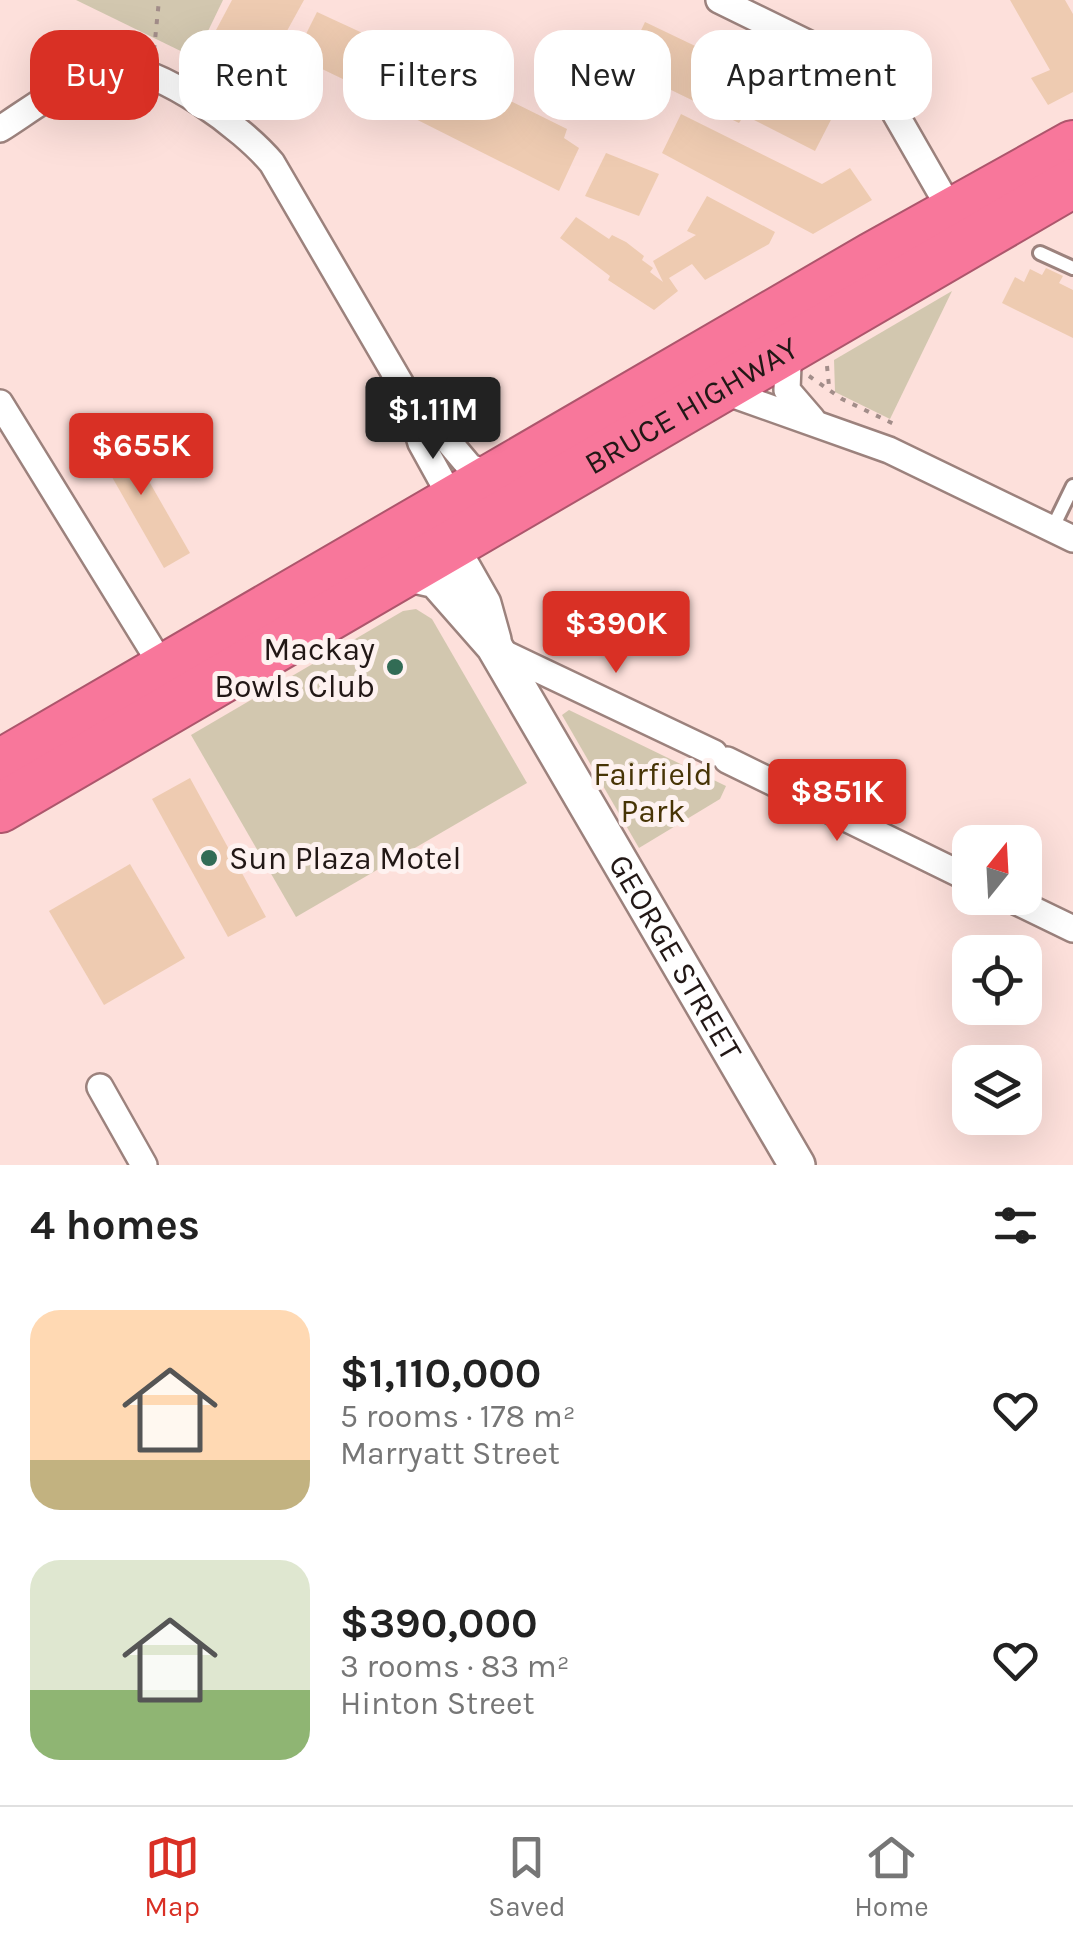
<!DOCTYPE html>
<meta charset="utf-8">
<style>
body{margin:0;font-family:Karla,sans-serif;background:#f6f6f6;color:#222;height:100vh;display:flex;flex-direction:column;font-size:38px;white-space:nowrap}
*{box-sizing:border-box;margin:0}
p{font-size:32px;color:#767676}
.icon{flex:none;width:55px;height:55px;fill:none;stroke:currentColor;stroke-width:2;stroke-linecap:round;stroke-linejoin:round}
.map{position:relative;height:1165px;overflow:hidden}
.drawer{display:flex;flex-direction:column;background:#fff;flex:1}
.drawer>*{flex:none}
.hud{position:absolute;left:30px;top:30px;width:1015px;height:90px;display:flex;gap:20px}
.needle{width:65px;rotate:18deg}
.fabs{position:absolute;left:952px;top:825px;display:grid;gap:20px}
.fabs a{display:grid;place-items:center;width:90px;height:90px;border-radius:20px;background:#fff;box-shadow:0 10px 40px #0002;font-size:50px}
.price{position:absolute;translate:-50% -85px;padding:0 22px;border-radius:10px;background:#d93025;color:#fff;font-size:32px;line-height:65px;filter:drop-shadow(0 2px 5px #0008)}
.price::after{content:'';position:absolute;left:50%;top:60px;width:30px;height:22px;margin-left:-15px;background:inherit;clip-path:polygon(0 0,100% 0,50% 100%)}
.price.current{background:#222;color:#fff}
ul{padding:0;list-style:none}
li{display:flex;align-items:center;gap:30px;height:250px;padding:0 30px}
li span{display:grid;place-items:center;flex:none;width:280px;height:200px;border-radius:30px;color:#555}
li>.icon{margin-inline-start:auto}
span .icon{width:120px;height:120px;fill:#fffc;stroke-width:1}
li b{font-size:42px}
h2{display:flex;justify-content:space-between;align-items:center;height:120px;padding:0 30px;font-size:42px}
.pill{padding:0 35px;border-radius:30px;background:#fff;box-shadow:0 10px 40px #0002;font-size:35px;line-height:90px}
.pill.current{background:#d93025;color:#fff}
.menu{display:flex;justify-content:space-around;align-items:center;height:140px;border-top:2px solid #e0e0e0;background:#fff;font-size:28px;color:#767676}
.menu a{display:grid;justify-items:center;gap:5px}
.menu .current{color:#d93025}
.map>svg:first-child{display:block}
.green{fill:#d2c7af}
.building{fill:#eecbb1}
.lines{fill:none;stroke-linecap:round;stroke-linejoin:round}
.lane-casing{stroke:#9c827d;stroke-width:18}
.street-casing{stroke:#9c827d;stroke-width:30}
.secondary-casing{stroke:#9c827d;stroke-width:40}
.highway-casing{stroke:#ad566c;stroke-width:52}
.path{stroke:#a28d89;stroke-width:4;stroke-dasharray:5 8;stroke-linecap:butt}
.lane{stroke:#fff;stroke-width:12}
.street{stroke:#fff;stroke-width:25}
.secondary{stroke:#fff;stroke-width:35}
.highway{stroke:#f8779b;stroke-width:48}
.poi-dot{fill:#326c55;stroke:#fef2f0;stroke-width:4}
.labels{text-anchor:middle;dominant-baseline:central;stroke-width:10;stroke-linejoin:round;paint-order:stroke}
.street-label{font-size:32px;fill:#221816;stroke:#fef2f0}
.poi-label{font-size:32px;fill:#221816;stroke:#fef2f0;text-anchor:end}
.park-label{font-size:32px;fill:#473405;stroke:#fef2f0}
</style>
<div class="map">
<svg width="1073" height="1165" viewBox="0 0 1073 1165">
<rect width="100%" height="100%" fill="#fde0db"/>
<g class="green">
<path d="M 76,0 L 223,0 L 195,58 Z"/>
<path d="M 952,291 L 890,419 L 835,392 L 834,360 Z"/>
<path d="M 416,609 L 432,619 L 527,783 L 296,917 L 191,735 L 403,611 Z"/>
<path d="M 569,710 L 726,786 L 720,799 L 639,848 L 562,715 Z"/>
</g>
<g class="building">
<path d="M 232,0 L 304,0 L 277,49 L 254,37 L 248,48 L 215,32 Z"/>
<path d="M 1010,0 L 1065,0 L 1073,14 L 1073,92 L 1048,105 L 1031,78 L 1050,70 Z"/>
<path d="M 317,12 L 369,36 L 347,81 L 295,56 Z"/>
<path d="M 645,22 L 758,76 L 751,89 L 759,92 L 739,123 L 630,70 L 633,65 L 626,62 Z"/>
<path d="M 381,43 L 460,83 L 462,77 L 567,129 L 564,138 L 579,148 L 559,191 L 356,89 Z"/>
<path d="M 771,77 L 836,110 L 815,151 L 750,118 Z"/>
<path d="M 681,114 L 822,184 L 850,168 L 872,200 L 813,234 L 662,153 Z"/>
<path d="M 606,153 L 659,174 L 639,216 L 585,196 Z"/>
<path d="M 707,196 L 775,232 L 769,244 L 705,280 L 692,264 L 669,278 L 678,291 L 654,310 L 608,280 L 610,276 L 560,238 L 576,217 L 609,239 L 612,235 L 626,242 L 644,256 L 642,260 L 653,268 L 650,272 L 663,282 L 653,261 L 696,235 L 687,231 Z"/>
<path d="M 1046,268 L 1063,276 L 1059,283 L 1073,290 L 1073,338 L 1002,303 L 1015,277 L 1024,282 L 1030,269 L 1042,275 Z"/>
<path d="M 118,427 L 190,553 L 164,568 L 92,442 Z"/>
<path d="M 190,778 L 266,917 L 228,937 L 152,799 Z"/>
<path d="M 130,864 L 185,958 L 104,1005 L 49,911 Z"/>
</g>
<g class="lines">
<g class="lane-casing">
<g id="lane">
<path d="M 1040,253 L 1073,268"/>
<path d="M 1052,529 L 1073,486"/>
</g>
</g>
<g class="street-casing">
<g id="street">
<path d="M 719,0 L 846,62 L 879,85 L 953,214"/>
<path d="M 0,129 C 29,111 83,69 116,68 C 161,67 244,129 272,163 L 405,391 L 421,443 L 453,501"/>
<path d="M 795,345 L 788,365 L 787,390 L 812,419"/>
<path d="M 720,390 L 889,450 L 1073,539"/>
<path d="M 409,395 L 470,467 L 495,476"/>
<path d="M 0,403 L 164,669"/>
<path d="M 495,649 L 714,753"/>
<path d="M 727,760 L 970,879"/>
<path d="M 1009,898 L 1073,929"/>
<path d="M 100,1087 L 144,1165"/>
</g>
</g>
<g class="secondary-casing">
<g id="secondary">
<path d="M 450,546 L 483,604 L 493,640"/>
<path id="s1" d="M 405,573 L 436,580 L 494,646 L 797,1165"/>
</g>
</g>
<g class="highway-casing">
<g id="highway">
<path d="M 0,764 L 872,257 L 1073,145"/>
<path id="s2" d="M 0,808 L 1073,183"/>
</g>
</g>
<g class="path">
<path d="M 154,50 L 159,0"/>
<path d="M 827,366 L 829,386"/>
<path d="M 809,376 L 842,399 L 896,425"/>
</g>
<use href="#lane" class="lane"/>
<use href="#street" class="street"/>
<use href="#secondary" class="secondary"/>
<use href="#highway" class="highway"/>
</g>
<g class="poi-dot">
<circle cx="395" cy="667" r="10"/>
<circle cx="209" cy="858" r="10"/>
</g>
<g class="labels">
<g class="street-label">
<text stroke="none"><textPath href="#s2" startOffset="800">BRUCE HIGHWAY</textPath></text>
<text stroke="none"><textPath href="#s1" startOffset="480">GEORGE STREET</textPath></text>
</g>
<g class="poi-label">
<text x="375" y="649">Mackay<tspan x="375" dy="37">Bowls Club</tspan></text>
<text x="229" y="858" text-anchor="start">Sun Plaza Motel</text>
</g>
<g class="park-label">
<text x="653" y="774">Fairfield<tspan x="653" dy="37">Park</tspan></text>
</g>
</g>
</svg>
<div class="fabs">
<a><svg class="needle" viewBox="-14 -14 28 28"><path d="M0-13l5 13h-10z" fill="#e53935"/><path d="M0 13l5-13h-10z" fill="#767676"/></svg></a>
<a><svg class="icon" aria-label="locate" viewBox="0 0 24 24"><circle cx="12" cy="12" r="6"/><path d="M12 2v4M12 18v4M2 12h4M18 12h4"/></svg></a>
<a><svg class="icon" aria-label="layers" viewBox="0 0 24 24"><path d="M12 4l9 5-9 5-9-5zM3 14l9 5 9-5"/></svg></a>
</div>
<b class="price current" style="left:433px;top:462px">$1.11M</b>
<b class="price" style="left:141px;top:498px">$655K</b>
<b class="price" style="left:616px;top:676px">$390K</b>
<b class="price" style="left:837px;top:844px">$851K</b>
<div class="hud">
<a class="pill current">Buy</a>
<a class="pill">Rent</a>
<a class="pill">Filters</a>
<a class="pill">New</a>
<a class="pill">Apartment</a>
</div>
</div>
<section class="drawer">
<h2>4 homes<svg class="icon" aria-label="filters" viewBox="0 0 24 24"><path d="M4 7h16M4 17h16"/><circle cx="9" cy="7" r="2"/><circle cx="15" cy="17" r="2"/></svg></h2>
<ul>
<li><span style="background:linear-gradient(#ffd9b3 75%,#c2b280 0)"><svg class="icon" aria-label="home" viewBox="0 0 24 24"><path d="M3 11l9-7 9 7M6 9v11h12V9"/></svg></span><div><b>$1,110,000</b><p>5 rooms · 178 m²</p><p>Marryatt Street</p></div><svg class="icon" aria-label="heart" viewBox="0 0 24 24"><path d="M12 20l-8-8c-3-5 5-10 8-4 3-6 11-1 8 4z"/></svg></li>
<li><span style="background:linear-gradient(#dfe7d0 65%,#8fb573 0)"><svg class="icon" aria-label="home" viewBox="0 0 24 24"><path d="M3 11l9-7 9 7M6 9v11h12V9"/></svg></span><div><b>$390,000</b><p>3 rooms · 83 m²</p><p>Hinton Street</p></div><svg class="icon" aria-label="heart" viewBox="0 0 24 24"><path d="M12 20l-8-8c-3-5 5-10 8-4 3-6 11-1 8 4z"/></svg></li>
</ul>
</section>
<nav class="menu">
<a class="current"><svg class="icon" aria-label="map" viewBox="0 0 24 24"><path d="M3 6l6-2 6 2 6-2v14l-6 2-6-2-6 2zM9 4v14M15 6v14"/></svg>Map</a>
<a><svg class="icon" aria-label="saved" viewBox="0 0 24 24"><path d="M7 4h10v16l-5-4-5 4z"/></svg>Saved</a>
<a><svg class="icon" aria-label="home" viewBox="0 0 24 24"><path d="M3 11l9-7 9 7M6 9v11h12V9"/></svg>Home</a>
</nav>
